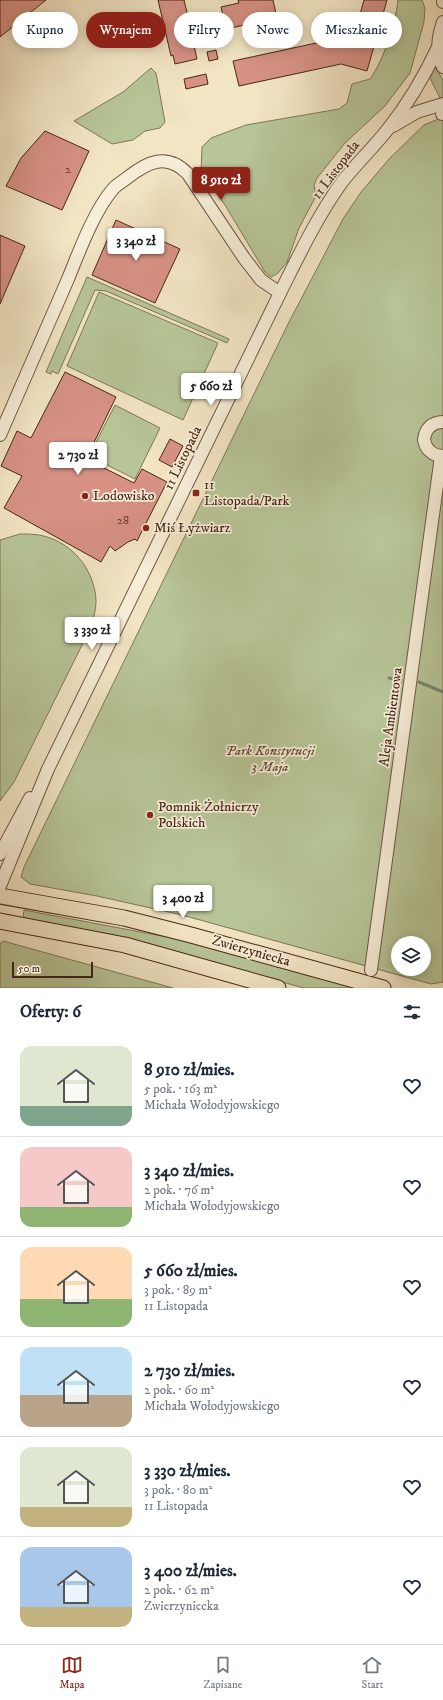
<!DOCTYPE html>
<html lang="pl">
<meta charset="utf-8">
<style>
body{margin:0;font-family:"IM FELL DW Pica",serif;background:#f2f2f3;color:#1f2937;height:100vh;display:flex;flex-direction:column;font-size:15px;white-space:nowrap}
*{box-sizing:border-box;margin:0}
p{font-size:13px;color:#747a83}
.icon{flex:none;width:22px;height:22px;fill:none;stroke:currentColor;stroke-width:2;stroke-linecap:round;stroke-linejoin:round}
.map{position:relative;height:988px;overflow:hidden}
.details{display:flex;flex-direction:column;background:#fff;flex:1}
.details>*{flex:none}
.top-card{position:absolute;left:12px;top:12px;width:419px;height:36px;display:flex;gap:8px}
.controls{position:absolute;left:391px;top:936px;display:grid;gap:8px}
.controls a{display:grid;place-items:center;width:40px;height:40px;border-radius:50%;background:#fff;box-shadow:0 2px 10px #0003;font-size:20px}
.scale{position:absolute;left:12px;bottom:10px;width:81px;box-sizing:border-box;padding-left:4px;border:2px solid #482617;border-top:0;font-size:11px;line-height:14px;white-space:nowrap;color:#482617;-webkit-text-stroke:3px #f7eed9;paint-order:stroke}
.price{position:absolute;translate:-50% -34px;padding:0 9px;border-radius:4px;background:#fff;color:#222;font-size:13px;line-height:26px;filter:drop-shadow(0 1px 2px #0008)}
.price::after{content:'';position:absolute;left:50%;top:24px;width:12px;height:9px;margin-left:-6px;background:inherit;clip-path:polygon(0 0,100% 0,50% 100%)}
.price.current{background:#8f2418;color:#fff}
ul{padding:0;list-style:none}
li{display:flex;align-items:center;gap:12px;height:100px;padding:0 20px}
li+li{border-top:1px solid #e0e1e3}
li span{display:grid;place-items:center;flex:none;width:112px;height:80px;border-radius:12px;color:#555}
li>.icon{margin-inline-start:auto}
span .icon{width:48px;height:48px;fill:#fffc;stroke-width:1}
li b{font-size:17px}
h2{display:flex;justify-content:space-between;align-items:center;height:48px;padding:0 20px;font-size:17px}
.chip{padding:0 14px;border-radius:18px;background:#fff;box-shadow:0 2px 10px #0003;font-size:14px;line-height:36px}
.chip.current{background:#8f2418;color:#fff}
.tabs{display:flex;justify-content:space-around;align-items:center;height:56px;border-top:1px solid #e0e1e3;background:#fff;font-size:11px;color:#747a83}
.tabs a{display:grid;justify-items:center;gap:2px}
.tabs .current{color:#8f2418}
.map>svg:first-child{display:block}
.green{fill:#b7c597;stroke:#807657;fill-rule:evenodd}
.lines{fill:none;stroke-linecap:round;stroke-linejoin:round}
.stream{stroke:#7a8276;stroke-width:3}
.building{fill:#d79285;stroke:#482617}
.minor-casing{stroke:#725642;stroke-width:14}
.major-casing{stroke:#482617;stroke-width:17}
.minor{stroke:#f7eed9;stroke-width:12}
.major{stroke:#f2e5c4;stroke-width:15}
.poi-dot{fill:#8f2418;stroke:#f7eed9;stroke-width:1.5}
.labels{text-anchor:middle;dominant-baseline:central;stroke-width:3.5;stroke-linejoin:round;paint-order:stroke}
.number-label{font-size:12px;fill:#6c4132}
.street-label{font-size:14px;fill:#482617;stroke:#f7eed9}
.poi-label{font-size:14px;fill:#482617;stroke:#f7eed9;text-anchor:start}
.park-label{font-size:14px;font-style:italic;fill:#644e37;stroke:#f7eed9}
</style>
<div class="map">
<svg width="443" height="988" viewBox="0 0 443 988">
<rect width="100%" height="100%" fill="#f2e5c4"/>
<filter id="stains"><feTurbulence type="fractalNoise" baseFrequency=".005" numOctaves="4"/><feColorMatrix values="0 0 0 0 .2 0 0 0 0 .09 0 0 0 0 .02 0 0 0 .5 -.17"/></filter>
<radialGradient id="worn" r=".72"><stop offset=".6" stop-color="#630" stop-opacity="0"/><stop offset="1" stop-color="#630" stop-opacity=".3"/></radialGradient>
<g class="green">
<path d="M 398,0 L 422,0 L 425,8 L 424,22 L 410,73 L 385,106 L 345,143 L 317,178 L 314,185 L 316,196 L 299,228 L 287,262 L 278,273 L 271,277 L 265,272 L 225,205 L 201,173 L 202,147 L 211,138 L 246,125 L 339,109 L 347,103 L 352,84 L 370,79 C 383,61 396,23 398,0 Z"/>
<path d="M 435,67 L 443,80 L 443,98 L 440,98 L 430,78 Z"/>
<path d="M 151,68 L 156,73 L 165,122 L 160,128 L 145,131 L 133,140 L 112,144 L 74,121 L 123,92 Z"/>
<path d="M 443,117 L 443,982 L 431,984 L 182,915 L 97,896 L 30,884 L 21,877 L 24,867 L 288,324 L 343,219 L 361,192 L 390,158 L 424,125 ZM 398,943 L 424,943 L 424,969 L 398,969 Z"/>
<path d="M 87,277 L 229,339 L 227,343 L 106,291 L 95,290 L 58,374 L 52,371 L 51,374 L 46,372 Z"/>
<path d="M 99,292 L 218,343 L 183,420 L 67,366 Z"/>
<path d="M 115,405 L 160,428 L 135,479 L 89,456 Z"/>
<path d="M 20,534 C 30,534 40,534 50,538 C 76,547 95,573 96,601 C 96,612 92,623 88,633 L 14,782 L 0,801 L 0,540 Z"/>
<path d="M 24,910 L 199,943 L 363,988 L 304,988 L 126,939 L 23,918 Z"/>
<path d="M 3,941 L 173,988 L 0,988 L 0,944 Z"/>
</g>
<g class="lines">
<g class="stream">
<path d="M 389,678 L 401,680"/>
<path d="M 419,682 L 443,692"/>
</g>
</g>
<g class="building">
<path d="M 0,0 L 46,0 L 0,37 Z"/>
<path d="M 158,0 L 184,0 L 189,21 L 200,19 L 202,29 L 191,32 L 197,59 L 175,64 L 173,55 L 171,56 Z"/>
<path d="M 238,0 L 273,0 L 277,18 L 226,29 L 221,7 L 239,3 Z"/>
<path d="M 364,0 L 387,0 L 367,71 L 341,64 L 239,86 L 233,61 L 330,40 L 331,43 L 352,43 Z"/>
<path d="M 114,21 L 124,34 L 110,44 L 100,31 Z"/>
<path d="M 216,50 L 218,59 L 209,61 L 207,52 Z"/>
<path d="M 206,74 L 208,84 L 186,89 L 184,79 Z"/>
<path d="M 45,131 L 89,151 L 62,210 L 6,186 L 21,158 Z"/>
<path d="M 116,220 L 180,249 L 155,303 L 92,275 Z"/>
<path d="M 0,235 L 25,246 L 0,304 Z"/>
<path d="M 65,372 L 116,397 L 86,459 L 134,483 L 142,469 L 167,482 L 137,541 L 135,539 L 128,542 L 115,551 L 110,546 L 101,562 L 4,508 L 22,476 L 1,466 L 17,431 L 31,438 Z"/>
<path d="M 170,439 L 183,446 L 172,467 L 159,460 Z"/>
</g>
<g class="lines">
<g class="minor-casing">
<g id="minor">
<path d="M 443,0 L 443,2"/>
<path d="M 443,22 C 438,36 436,53 443,67"/>
<path d="M 442,114 L 443,114"/>
<path d="M 393,126 L 417,112 L 443,104"/>
<path d="M 443,422 C 432,422 425,429 424,440 C 426,450 433,456 443,456"/>
<path d="M 0,435 C 23,383 45,331 68,279 C 79,252 94,211 113,189 C 116,185 122,182 127,178 C 147,162 167,152 188,174 L 244,258 L 261,280 L 280,293"/>
<path d="M 0,854 L 30,798"/>
<path d="M 0,886 L 48,769 L 280,293 C 299,255 317,217 342,182 C 356,164 373,148 388,129 C 408,104 424,77 438,47"/>
<path d="M 371,970 L 441,456"/>
</g>
</g>
<g class="major-casing">
<g id="major">
<path d="M 0,896 L 124,918 L 191,935 L 383,988"/>
<path d="M 0,921 L 125,945 L 278,988"/>
</g>
</g>
<use href="#minor" class="minor"/>
<use href="#major" class="major"/>
</g>
<g class="poi-dot">
<rect x="192" y="489" width="8" height="8" rx="2"/>
<circle cx="85" cy="496" r="4"/>
<circle cx="146" cy="528" r="4"/>
<circle cx="150" cy="815" r="4"/>
</g>
<g class="labels">
<g class="number-label">
<text x="68" y="169">2</text>
<text x="123" y="520">28</text>
</g>
<g class="street-label">
<text transform="translate(336 170) rotate(-53)">11 Listopada</text>
<text transform="translate(183 458) rotate(-64)">11 Listopada</text>
<text transform="translate(391 717) rotate(-82)">Aleja Ambientowa</text>
<text transform="translate(251 951) rotate(16)">Zwierzyniecka</text>
</g>
<g class="poi-label">
<text x="204" y="485">11<tspan x="204" dy="16">Listopada/Park</tspan></text>
<text x="93" y="496">Lodowisko</text>
<text x="154" y="528">Miś Łyżwiarz</text>
<text x="158" y="807">Pomnik Żołnierzy<tspan x="158" dy="16">Polskich</tspan></text>
</g>
<g class="park-label">
<text x="270" y="751">Park Konstytucji<tspan x="270" dy="16">3 Maja</tspan></text>
</g>
</g>
<rect width="100%" height="100%" filter="url(#stains)"/>
<rect width="100%" height="100%" fill="url(#worn)"/>
</svg>
<div class="controls">
<a><svg class="icon" aria-label="layers" viewBox="0 0 24 24"><path d="M12 4l9 5-9 5-9-5zM3 14l9 5 9-5"/></svg></a>
</div>
<div class="scale">50 m</div>
<b class="price current" style="left:221px;top:201px">8 910 zł</b>
<b class="price" style="left:136px;top:262px">3 340 zł</b>
<b class="price" style="left:211px;top:407px">5 660 zł</b>
<b class="price" style="left:78px;top:476px">2 730 zł</b>
<b class="price" style="left:92px;top:651px">3 330 zł</b>
<b class="price" style="left:183px;top:919px">3 400 zł</b>
<div class="top-card">
<a class="chip">Kupno</a>
<a class="chip current">Wynajem</a>
<a class="chip">Filtry</a>
<a class="chip">Nowe</a>
<a class="chip">Mieszkanie</a>
</div>
</div>
<section class="details">
<h2>Oferty: 6<svg class="icon" aria-label="filters" viewBox="0 0 24 24"><path d="M4 7h16M4 17h16"/><circle cx="9" cy="7" r="2"/><circle cx="15" cy="17" r="2"/></svg></h2>
<ul>
<li><span style="background:linear-gradient(#dfe7d0 75%,#7fa58c 0)"><svg class="icon" aria-label="home" viewBox="0 0 24 24"><path d="M3 11l9-7 9 7M6 9v11h12V9"/></svg></span><div><b>8 910 zł/mies.</b><p>5 pok. · 163 m²</p><p>Michała Wołodyjowskiego</p></div><svg class="icon" aria-label="heart" viewBox="0 0 24 24"><path d="M12 20l-8-8c-3-5 5-10 8-4 3-6 11-1 8 4z"/></svg></li>
<li><span style="background:linear-gradient(#f6c9c9 75%,#8fb573 0)"><svg class="icon" aria-label="home" viewBox="0 0 24 24"><path d="M3 11l9-7 9 7M6 9v11h12V9"/></svg></span><div><b>3 340 zł/mies.</b><p>2 pok. · 76 m²</p><p>Michała Wołodyjowskiego</p></div><svg class="icon" aria-label="heart" viewBox="0 0 24 24"><path d="M12 20l-8-8c-3-5 5-10 8-4 3-6 11-1 8 4z"/></svg></li>
<li><span style="background:linear-gradient(#ffd9b3 65%,#8fb573 0)"><svg class="icon" aria-label="home" viewBox="0 0 24 24"><path d="M3 11l9-7 9 7M6 9v11h12V9"/></svg></span><div><b>5 660 zł/mies.</b><p>3 pok. · 89 m²</p><p>11 Listopada</p></div><svg class="icon" aria-label="heart" viewBox="0 0 24 24"><path d="M12 20l-8-8c-3-5 5-10 8-4 3-6 11-1 8 4z"/></svg></li>
<li><span style="background:linear-gradient(#bfe0f5 60%,#b9a48a 0)"><svg class="icon" aria-label="home" viewBox="0 0 24 24"><path d="M3 11l9-7 9 7M6 9v11h12V9"/></svg></span><div><b>2 730 zł/mies.</b><p>2 pok. · 60 m²</p><p>Michała Wołodyjowskiego</p></div><svg class="icon" aria-label="heart" viewBox="0 0 24 24"><path d="M12 20l-8-8c-3-5 5-10 8-4 3-6 11-1 8 4z"/></svg></li>
<li><span style="background:linear-gradient(#dfe7d0 75%,#c2b280 0)"><svg class="icon" aria-label="home" viewBox="0 0 24 24"><path d="M3 11l9-7 9 7M6 9v11h12V9"/></svg></span><div><b>3 330 zł/mies.</b><p>3 pok. · 80 m²</p><p>11 Listopada</p></div><svg class="icon" aria-label="heart" viewBox="0 0 24 24"><path d="M12 20l-8-8c-3-5 5-10 8-4 3-6 11-1 8 4z"/></svg></li>
<li><span style="background:linear-gradient(#a9c7e8 75%,#c2b280 0)"><svg class="icon" aria-label="home" viewBox="0 0 24 24"><path d="M3 11l9-7 9 7M6 9v11h12V9"/></svg></span><div><b>3 400 zł/mies.</b><p>2 pok. · 62 m²</p><p>Zwierzyniecka</p></div><svg class="icon" aria-label="heart" viewBox="0 0 24 24"><path d="M12 20l-8-8c-3-5 5-10 8-4 3-6 11-1 8 4z"/></svg></li>
</ul>
</section>
<nav class="tabs">
<a class="current"><svg class="icon" aria-label="map" viewBox="0 0 24 24"><path d="M3 6l6-2 6 2 6-2v14l-6 2-6-2-6 2zM9 4v14M15 6v14"/></svg>Mapa</a>
<a><svg class="icon" aria-label="saved" viewBox="0 0 24 24"><path d="M7 4h10v16l-5-4-5 4z"/></svg>Zapisane</a>
<a><svg class="icon" aria-label="home" viewBox="0 0 24 24"><path d="M3 11l9-7 9 7M6 9v11h12V9"/></svg>Start</a>
</nav>
